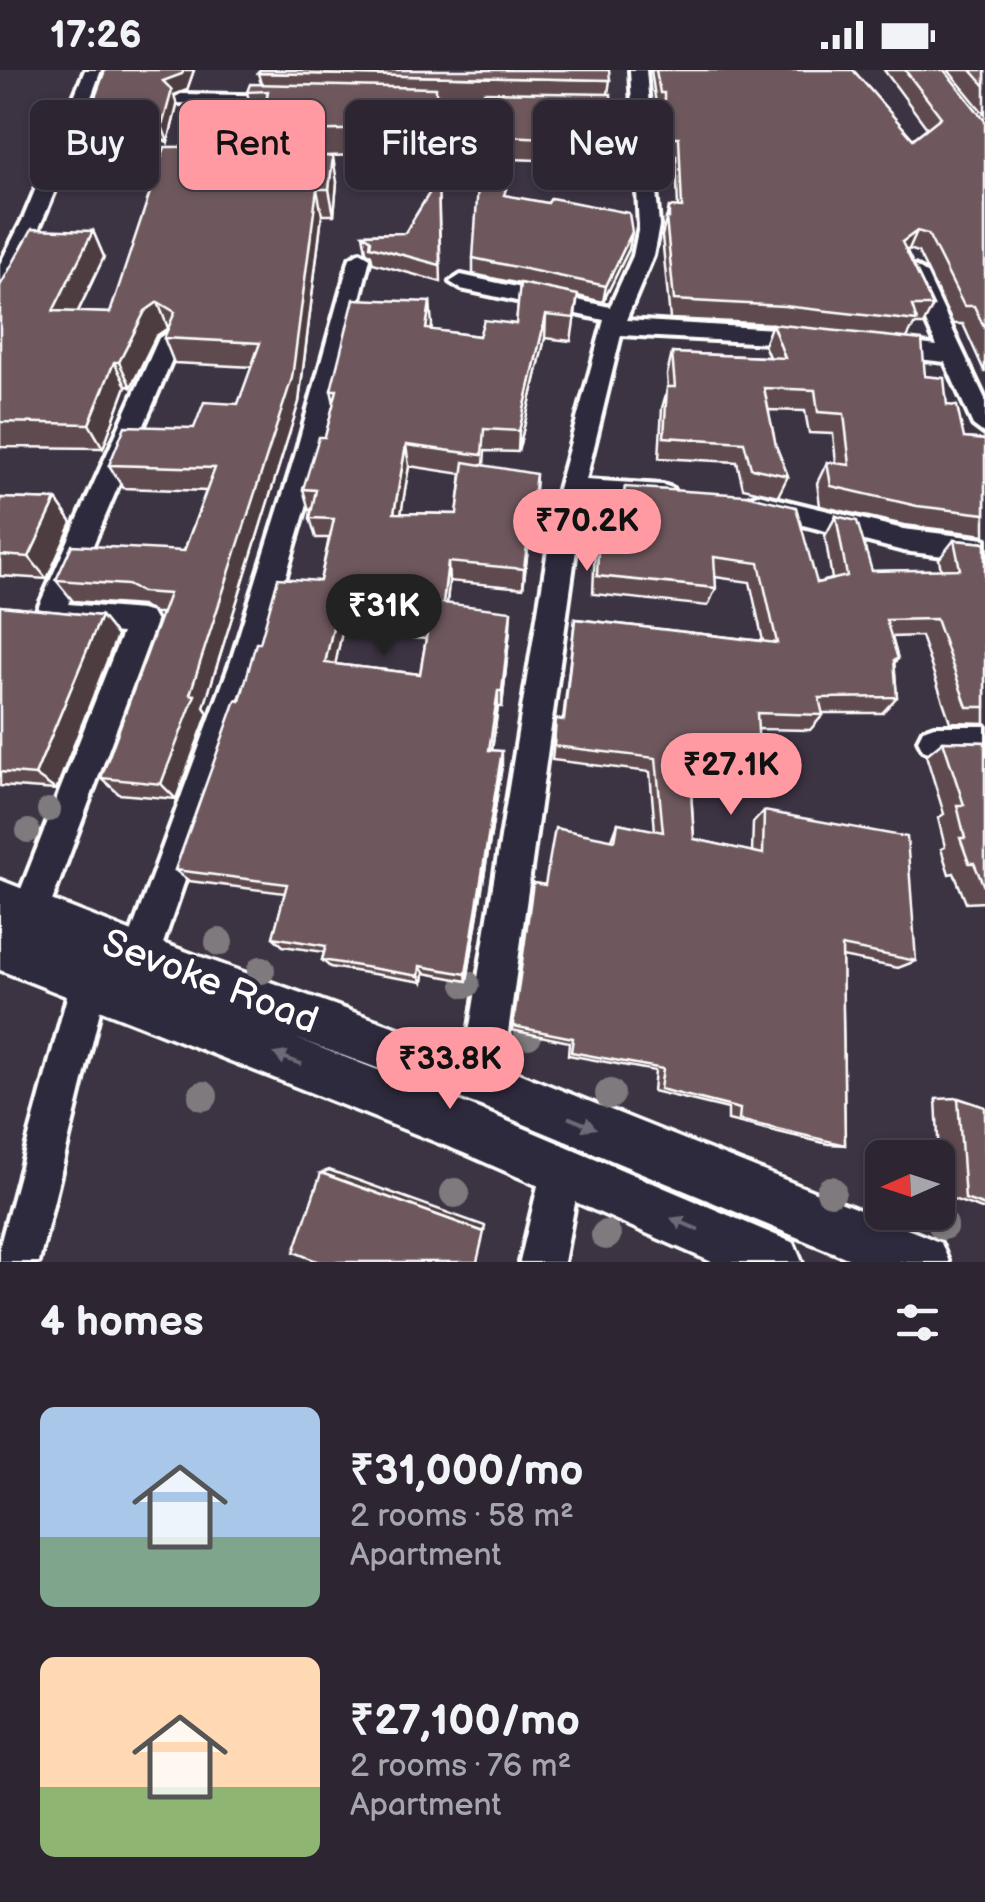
<!DOCTYPE html>
<meta charset="utf-8">
<style>
body{margin:0;font-family:"Balsamiq Sans",sans-serif;background:#352e3a;color:#f1f3f6;height:100vh;display:flex;flex-direction:column;font-size:38px;white-space:nowrap}
*{box-sizing:border-box;margin:0}
p{font-size:32px;color:#a7a5ac}
.icon{flex:none;width:55px;height:55px;fill:none;stroke:currentColor;stroke-width:2;stroke-linecap:round;stroke-linejoin:round}
.map{position:relative;height:1192px;overflow:hidden}
.side{display:flex;flex-direction:column;background:#2d2632;flex:1}
.side>*{flex:none}
.guide{position:absolute;left:30px;top:30px;width:925px;height:90px;display:flex;gap:20px}
.needle{width:65px;rotate:267deg}
.fabs{position:absolute;left:865px;top:1070px;display:grid;gap:20px}
.fabs a{display:grid;place-items:center;width:90px;height:90px;border-radius:15px;background:#2d2632;box-shadow:0 2px 8px #0004,0 0 0 2px #48434d;font-size:50px}
.price{position:absolute;translate:-50% -85px;padding:0 22px;border-radius:35px;background:#ff9aa2;color:#111;font-size:32px;line-height:65px;filter:drop-shadow(0 2px 5px #0008)}
.price::after{content:'';position:absolute;left:50%;top:60px;width:30px;height:22px;margin-left:-15px;background:inherit;clip-path:polygon(0 0,100% 0,50% 100%)}
.price.current{background:#222;color:#fff}
ul{padding:0;list-style:none}
li{display:flex;align-items:center;gap:30px;height:250px;padding:0 40px}
li span{display:grid;place-items:center;flex:none;width:280px;height:200px;border-radius:15px;color:#555}
li>.icon{margin-inline-start:auto}
span .icon{width:120px;height:120px;fill:#fffc;stroke-width:1}
li b{font-size:42px}
h2{display:flex;justify-content:space-between;align-items:center;height:120px;padding:0 40px;font-size:42px}
.tag{padding:0 35px;border-radius:15px;background:#2d2632;box-shadow:0 2px 8px #0004,0 0 0 2px #48434d;font-size:35px;line-height:90px}
.tag.current{background:#ff9aa2;color:#111}
.status{display:flex;justify-content:space-between;align-items:center;height:70px;padding:0 50px;background:#2d2632;direction:ltr}
.status svg{height:28px;fill:currentColor}
.map>svg:first-child{display:block}
.lines{fill:none;stroke-linecap:round;stroke-linejoin:round}
.minor-casing{stroke:#fff;stroke-width:8}
.major-casing{stroke:#fff;stroke-width:7}
.minor{fill:#2f2a3d;fill-rule:evenodd}
.major{fill:#2f2a3d;fill-rule:evenodd}
.tree{fill:#7e7a7d}
.wall{fill:#5f4c50;stroke:#fff;stroke-width:2.5;fill-rule:evenodd}
.shaded-wall{fill:#4d3e41;stroke:#fff;stroke-width:2.5}
.building{fill:#6e585d;stroke:#fff;stroke-width:2.5;fill-rule:evenodd}
.oneway{fill:#6d6a77}
.labels{text-anchor:middle;dominant-baseline:central;stroke-width:8;stroke-linejoin:round;paint-order:stroke}
.near-street-label{font-size:38px;fill:#fff;stroke:#2f2a3d}
</style>
<div class="status"><b>17:26</b><svg viewBox="0 0 49 12"><path d="M0 12V9h3v3zM5 12V6h3v6zM10 12V3h3v9zM15 12V0h3v12zM26 1h20v11H26zM47 4h2v5h-2z"/></svg></div>
<div class="map">
<svg width="985" height="1192" viewBox="0 0 985 1192">
<rect width="100%" height="100%" fill="#3c3343"/>
<filter id="ink" filterUnits="userSpaceOnUse"><feTurbulence type="fractalNoise" baseFrequency=".01" numOctaves="2"/><feDisplacementMap in="SourceGraphic" scale="20" xChannelSelector="R" yChannelSelector="G"/><feConvolveMatrix kernelMatrix="1 2 1 2 8 2 1 2 1" color-interpolation-filters="sRGB"/></filter>
<g filter="url(#ink)">
<g class="lines">
<g class="minor-casing">
<g id="minor">
<path d="M 85,0 L 101,0 C 89,33 24,215 0,222 L 0,194 L 24,147 Z"/>
<path d="M 630,0 L 646,0 L 659,156 L 653,186 L 626,250 L 808,261 L 819,268 L 808,275 L 621,265 L 586,410 L 663,415 L 672,418 L 676,425 L 672,432 L 663,435 L 583,430 L 501,1012 L 495,1026 L 481,1032 L 467,1026 L 461,1012 L 558,419 L 604,250 L 461,219 L 450,212 L 461,205 L 610,237 L 633,186 L 639,156 Z"/>
<path d="M 181,24 L 288,26 L 297,31 L 288,36 L 175,33 L 172,29 Z"/>
<path d="M 399,28 L 523,31 L 532,36 L 523,41 L 393,37 L 393,29 Z"/>
<path d="M 360,182 L 370,188 L 321,386 L 261,591 L 158,888 L 153,901 L 140,906 L 127,901 L 122,888 L 231,591 L 295,386 L 350,188 Z"/>
<path d="M 915,196 L 926,203 L 985,329 L 985,364 L 973,355 L 945,292 L 883,285 L 872,277 L 883,269 L 937,276 L 904,203 Z"/>
<path d="M 170,261 L 181,268 L 68,534 L 141,540 L 151,543 L 156,552 L 48,842 L 43,855 L 30,860 L 17,855 L 12,842 L 122,563 L 49,557 L 39,554 L 35,545 L 159,268 Z"/>
<path d="M 758,424 L 903,459 L 985,469 L 985,491 L 903,481 L 749,441 L 745,434 L 749,427 Z"/>
<path d="M 934,656 L 985,656 L 985,684 L 934,684 L 923,680 L 918,670 L 923,660 Z"/>
<path d="M 89,894 L 102,899 L 107,912 L 39,1192 L 0,1192 L 0,1175 L 71,912 L 76,899 Z"/>
<path d="M 560,1080 L 575,1086 L 581,1101 L 564,1192 L 520,1192 L 545,1086 Z"/>
</g>
</g>
<g class="major-casing">
<path id="major" d="M 0,810 L 140,865 L 481,988 L 922,1165 L 941,1173 L 949,1192 L 857,1192 L 481,1036 L 295,968 L 474,1037 L 794,1173 L 802,1192 L 712,1192 L 464,1083 L 0,900 L 0,854 L 18,861 L 0,854 Z"/>
</g>
<use href="#minor" class="minor"/>
<use href="#major" class="major"/>
</g>
<g class="tree">
<circle cx="49" cy="740" r="12"/>
<circle cx="28" cy="761" r="12"/>
<circle cx="219" cy="872" r="14"/>
<circle cx="261" cy="900" r="14"/>
<circle cx="466" cy="914" r="14"/>
<circle cx="528" cy="965" r="14"/>
<circle cx="610" cy="1024" r="15"/>
<circle cx="203" cy="1026" r="15"/>
<circle cx="831" cy="1121" r="15"/>
<circle cx="455" cy="1123" r="15"/>
<circle cx="943" cy="1155" r="15"/>
<circle cx="606" cy="1165" r="15"/>
</g>
<g class="wall">
<path d="M 105,0 L 194,0 L 187,20 L 174,25 L 177,36 L 168,72 L 160,69 L 153,84 L 98,86 L 93,74 L 90,74 L 84,57 Z"/>
<path d="M 651,0 L 853,0 L 913,69 L 927,58 L 884,0 L 944,0 L 985,51 L 985,303 L 963,254 L 953,254 L 918,182 L 909,179 L 907,181 L 933,236 L 923,255 L 914,255 L 907,268 L 925,306 L 947,335 L 964,368 L 985,370 L 985,465 L 904,455 L 820,436 L 817,413 L 827,392 L 836,393 L 833,364 L 809,363 L 805,341 L 768,340 L 776,376 L 788,406 L 778,426 L 743,418 L 737,392 L 659,388 L 662,338 L 668,317 L 667,305 L 672,283 L 769,287 L 764,275 L 772,254 L 670,249 L 662,166 L 669,137 L 678,138 L 676,86 L 661,85 L 660,41 L 657,41 Z"/>
<path d="M 948,0 L 985,0 L 985,45 Z"/>
<path d="M 258,3 L 610,10 L 608,24 L 612,39 L 610,60 L 595,60 L 593,92 L 482,88 L 484,26 L 436,25 L 438,83 L 327,86 L 337,112 L 334,145 L 322,145 L 299,332 L 204,637 L 208,643 L 176,729 L 119,724 L 101,708 L 161,543 L 155,543 L 141,536 L 73,531 L 56,510 L 184,481 L 206,421 L 123,418 L 109,395 L 194,358 L 238,334 L 252,297 L 174,293 L 164,268 L 168,258 L 156,266 L 131,317 L 126,316 L 103,378 L 0,377 L 0,216 L 93,161 L 104,187 L 78,242 L 110,243 L 258,76 L 263,47 L 253,47 L 247,22 L 261,14 Z"/>
<path d="M 438,109 L 441,212 L 373,193 L 371,185 L 366,181 L 363,164 L 405,163 Z"/>
<path d="M 506,126 L 629,179 L 603,232 L 578,226 L 571,271 L 545,268 L 518,382 L 485,381 L 484,395 L 535,425 L 523,518 L 449,511 L 447,534 L 510,559 L 502,637 L 498,637 L 492,680 L 502,696 L 467,911 L 424,903 L 423,912 L 330,897 L 322,890 L 324,882 L 283,876 L 273,867 L 285,823 L 189,811 L 175,800 L 260,573 L 320,511 L 329,468 L 316,468 L 310,448 L 311,440 L 309,440 L 303,419 L 325,367 L 334,333 L 331,320 L 430,232 L 431,260 L 479,266 L 516,254 L 520,214 L 473,204 L 473,188 ZM 409,396 L 462,404 L 457,444 L 401,443 ZM 342,562 L 426,569 L 420,604 L 335,594 Z"/>
<path d="M 625,417 L 817,513 L 832,509 L 825,466 L 836,446 L 872,501 L 941,500 L 939,489 L 954,470 L 985,473 L 985,653 L 950,652 L 921,566 L 892,567 L 898,589 L 894,593 L 897,627 L 882,643 L 822,643 L 823,645 L 810,660 L 757,659 L 759,680 L 748,694 L 689,689 L 694,769 L 752,782 L 753,753 L 764,741 L 916,891 L 898,898 L 842,887 L 845,1075 L 828,1074 L 728,1050 L 728,1039 L 653,1021 L 655,1001 L 568,985 L 569,972 L 512,960 L 533,813 L 545,815 L 612,769 L 618,753 L 655,761 L 650,702 L 552,690 L 556,649 L 563,650 L 575,549 L 763,571 L 750,512 L 715,507 L 716,518 L 708,536 L 593,524 L 595,475 L 599,456 L 619,458 L 621,436 Z"/>
<path d="M 0,428 L 56,430 L 72,453 L 47,509 L 0,506 Z"/>
<path d="M 0,536 L 101,546 L 117,566 L 56,720 L 0,716 Z"/>
<path d="M 943,671 L 985,672 L 985,832 L 966,833 L 954,803 L 949,804 L 941,779 L 945,777 L 938,748 L 944,744 L 926,685 Z"/>
<path d="M 958,1028 L 985,1037 L 985,1140 L 941,1125 L 936,1029 Z"/>
</g>
<g class="shaded-wall">
<path d="M 184,0 L 194,0 L 187,20 L 174,25 L 177,36 L 168,72 L 162,56 L 163,11 Z"/>
<path d="M 154,53 L 160,69 L 153,84 L 147,68 Z"/>
<path d="M 290,61 L 295,87 L 288,81 Z"/>
<path d="M 333,87 L 337,112 L 334,145 L 329,119 Z"/>
<path d="M 317,119 L 322,145 L 299,332 L 204,637 L 208,643 L 176,729 L 161,714 L 190,624 Z"/>
<path d="M 93,161 L 104,187 L 66,266 L 53,241 Z"/>
<path d="M 917,161 L 909,179 L 894,191 L 902,172 Z"/>
<path d="M 632,162 L 629,179 L 603,232 L 606,216 Z"/>
<path d="M 158,232 L 168,258 L 156,266 L 131,317 L 119,292 L 145,241 Z"/>
<path d="M 430,232 L 432,255 L 428,282 L 426,259 Z"/>
<path d="M 546,245 L 545,268 L 518,382 L 519,361 Z"/>
<path d="M 114,292 L 126,316 L 103,378 L 89,354 Z"/>
<path d="M 406,375 L 409,396 L 398,463 L 394,443 Z"/>
<path d="M 536,404 L 535,425 L 523,518 L 524,499 Z"/>
<path d="M 56,430 L 72,453 L 47,509 L 29,487 Z"/>
<path d="M 448,492 L 449,511 L 445,552 L 443,533 Z"/>
<path d="M 511,541 L 510,559 L 502,637 L 502,621 Z"/>
<path d="M 336,544 L 342,562 L 332,610 L 325,593 Z"/>
<path d="M 101,546 L 117,566 L 56,720 L 35,705 Z"/>
<path d="M 498,621 L 498,637 L 490,694 L 489,680 Z"/>
<path d="M 502,681 L 502,696 L 467,911 L 466,904 Z"/>
<path d="M 420,896 L 424,903 L 423,912 L 419,906 Z"/>
<path d="M 329,1100 L 485,1156 L 484,1162 L 321,1103 Z"/>
</g>
<g class="building">
<path d="M 105,0 L 184,0 L 182,4 L 163,11 L 172,20 L 162,56 L 154,53 L 147,68 L 92,70 L 96,57 L 84,57 Z"/>
<path d="M 260,0 L 609,0 L 610,10 L 258,3 Z"/>
<path d="M 656,0 L 853,0 L 913,69 L 941,47 L 905,0 L 944,0 L 985,51 L 985,259 L 974,236 L 964,236 L 928,164 L 917,161 L 902,172 L 933,236 L 912,236 L 917,251 L 784,236 L 674,230 L 666,148 L 669,148 L 669,137 L 682,138 L 679,67 L 664,67 L 664,23 L 660,23 Z"/>
<path d="M 971,0 L 985,0 L 985,16 Z"/>
<path d="M 250,14 L 436,18 L 437,58 L 290,61 L 288,81 L 333,87 L 329,119 L 317,119 L 292,308 L 190,624 L 195,625 L 161,714 L 101,708 L 169,524 L 141,522 L 127,515 L 56,510 L 72,475 L 184,481 L 215,398 L 109,395 L 125,356 L 194,358 L 204,332 L 238,334 L 260,273 L 164,268 L 175,242 L 158,232 L 145,241 L 119,292 L 114,292 L 89,354 L 0,352 L 0,216 L 32,159 L 93,161 L 53,241 L 110,243 L 165,77 L 258,76 L 268,21 L 247,22 Z"/>
<path d="M 484,22 L 611,24 L 612,39 L 593,38 L 596,70 L 481,65 Z"/>
<path d="M 438,109 L 440,195 L 370,176 L 371,170 L 363,164 L 405,163 Z"/>
<path d="M 478,115 L 506,119 L 504,125 L 548,133 L 551,128 L 629,143 L 632,162 L 606,216 L 473,188 Z"/>
<path d="M 520,213 L 578,225 L 574,248 L 546,245 L 519,361 L 484,359 L 482,385 L 406,375 L 394,443 L 457,444 L 464,392 L 536,404 L 524,499 L 448,492 L 443,533 L 511,541 L 502,621 L 498,621 L 489,680 L 502,681 L 466,904 L 420,896 L 419,906 L 322,890 L 326,876 L 273,867 L 287,814 L 175,800 L 236,630 L 240,631 L 256,573 L 260,573 L 278,508 L 320,511 L 334,449 L 310,448 L 316,420 L 303,419 L 319,367 L 325,367 L 337,320 L 331,320 L 354,229 L 430,232 L 426,259 L 479,266 L 484,250 L 516,254 ZM 336,544 L 429,551 L 420,604 L 325,593 Z"/>
<path d="M 772,254 L 922,270 L 925,306 L 944,308 L 947,335 L 957,336 L 964,368 L 985,370 L 985,444 L 917,436 L 831,416 L 827,392 L 850,395 L 844,344 L 818,342 L 815,320 L 764,318 L 776,376 L 788,406 L 751,398 L 744,372 L 664,367 L 667,317 L 675,317 L 672,283 L 785,288 Z"/>
<path d="M 625,417 L 746,425 L 796,437 L 817,513 L 847,506 L 836,446 L 857,451 L 872,501 L 960,499 L 954,470 L 985,473 L 985,637 L 967,637 L 936,549 L 886,550 L 898,589 L 894,590 L 897,627 L 819,628 L 823,645 L 757,643 L 759,680 L 688,674 L 694,769 L 763,784 L 764,741 L 907,767 L 916,891 L 842,876 L 845,1075 L 739,1050 L 740,1039 L 660,1019 L 663,999 L 571,982 L 573,968 L 513,956 L 533,813 L 545,815 L 555,758 L 615,770 L 618,753 L 663,762 L 656,688 L 554,676 L 556,649 L 564,650 L 575,549 L 777,573 L 759,493 L 714,487 L 716,518 L 597,506 L 599,456 L 622,458 Z"/>
<path d="M 0,428 L 56,430 L 29,487 L 0,485 Z"/>
<path d="M 0,536 L 101,546 L 35,705 L 0,702 Z"/>
<path d="M 943,671 L 985,672 L 985,819 L 974,793 L 969,793 L 960,768 L 965,768 L 957,735 L 964,735 Z"/>
<path d="M 958,1028 L 985,1037 L 985,1136 L 965,1129 Z"/>
<path d="M 321,1103 L 484,1162 L 477,1192 L 319,1192 L 294,1182 Z"/>
</g>
<defs><path id="oneway-solid" d="M-6-.8H1V-3.2L6.5 0L1 3.2V.8H-6Z" transform="scale(2.5)"/></defs>
<g class="oneway">
<use href="#oneway-solid" transform="translate(288 989) rotate(-159)"/>
<use href="#oneway-solid" transform="translate(582 1053) rotate(22)"/>
<use href="#oneway-solid" transform="translate(685 1154) rotate(-157)"/>
</g>
</g>
<g class="labels">
<g class="near-street-label">
<text transform="translate(210 912) rotate(21)">Sevoke Road</text>
</g>
</g>
</svg>
<div class="fabs">
<a><svg class="needle" viewBox="-14 -14 28 28"><path d="M0-13l5 13h-10z" fill="#e53935"/><path d="M0 13l5-13h-10z" fill="#a7a5ac"/></svg></a>
</div>
<b class="price" style="left:587px;top:504px">₹70.2K</b>
<b class="price current" style="left:384px;top:589px">₹31K</b>
<b class="price" style="left:731px;top:748px">₹27.1K</b>
<b class="price" style="left:450px;top:1042px">₹33.8K</b>
<div class="guide">
<a class="tag">Buy</a>
<a class="tag current">Rent</a>
<a class="tag">Filters</a>
<a class="tag">New</a>
</div>
</div>
<section class="side">
<h2>4 homes<svg class="icon" aria-label="filters" viewBox="0 0 24 24"><path d="M4 7h16M4 17h16"/><circle cx="9" cy="7" r="2"/><circle cx="15" cy="17" r="2"/></svg></h2>
<ul>
<li><span style="background:linear-gradient(#a9c7e8 65%,#7fa58c 0)"><svg class="icon" aria-label="home" viewBox="0 0 24 24"><path d="M3 11l9-7 9 7M6 9v11h12V9"/></svg></span><div><b>₹31,000/mo</b><p>2 rooms · 58 m²</p><p>Apartment</p></div></li>
<li><span style="background:linear-gradient(#ffd9b3 65%,#8fb573 0)"><svg class="icon" aria-label="home" viewBox="0 0 24 24"><path d="M3 11l9-7 9 7M6 9v11h12V9"/></svg></span><div><b>₹27,100/mo</b><p>2 rooms · 76 m²</p><p>Apartment</p></div></li>
</ul>
</section>
